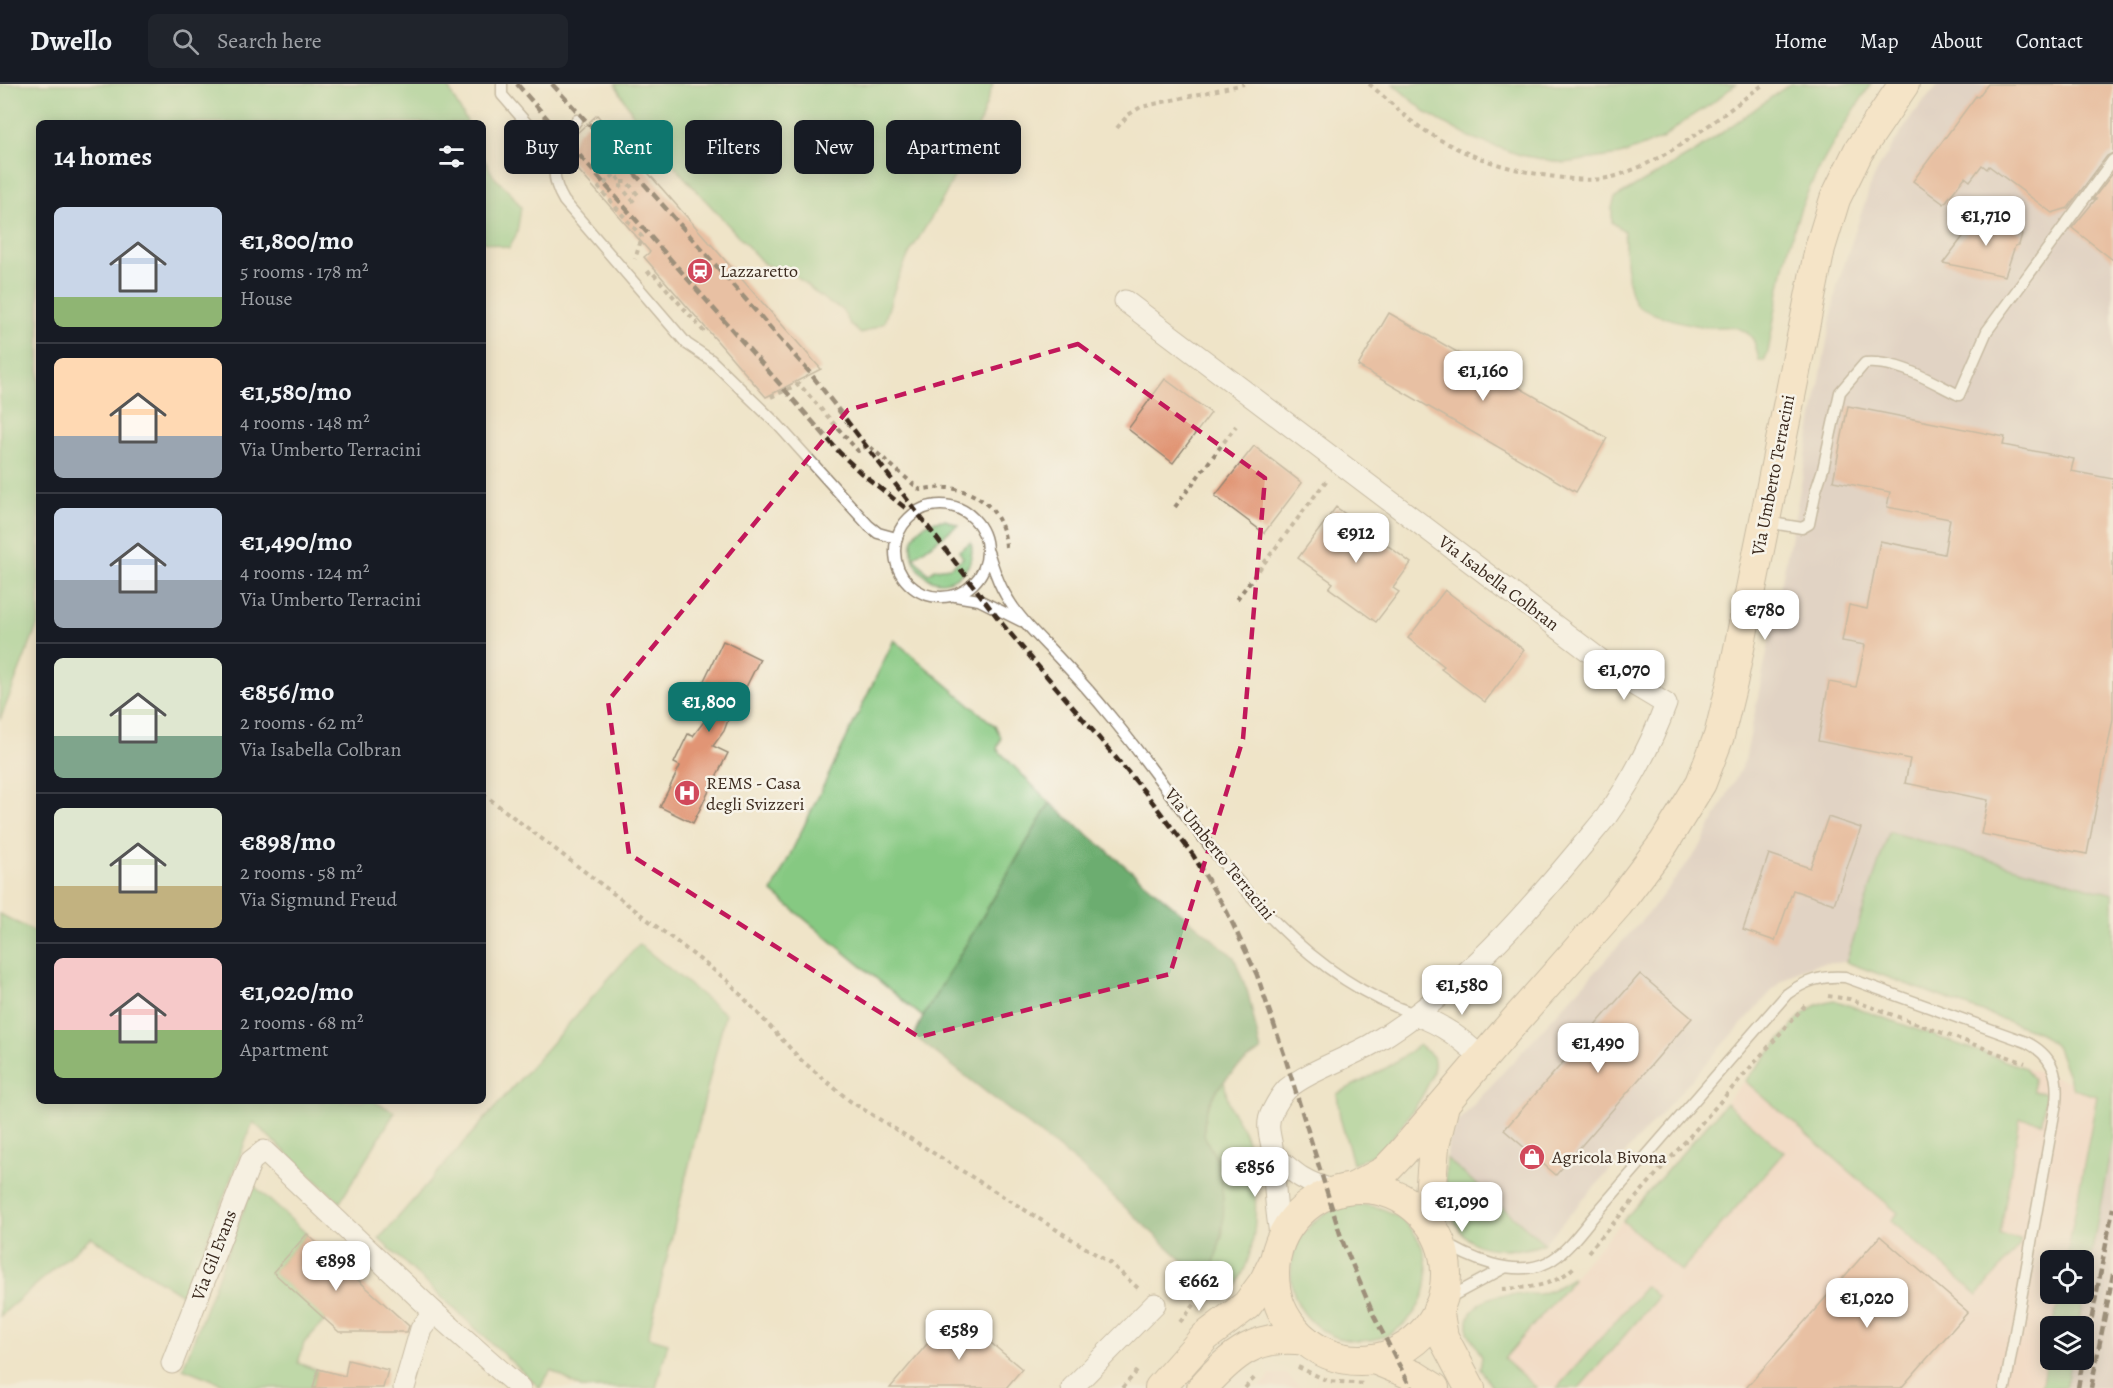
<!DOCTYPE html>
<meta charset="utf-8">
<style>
body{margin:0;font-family:Alegreya,serif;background:#20242c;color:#f1f3f6;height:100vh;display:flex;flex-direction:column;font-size:22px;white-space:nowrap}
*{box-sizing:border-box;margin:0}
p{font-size:20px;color:#9ea1a6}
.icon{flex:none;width:33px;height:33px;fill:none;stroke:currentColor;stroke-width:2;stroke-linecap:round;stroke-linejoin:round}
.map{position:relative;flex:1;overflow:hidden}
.side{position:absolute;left:36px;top:36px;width:450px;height:984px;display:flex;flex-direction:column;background:#171b24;border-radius:9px;box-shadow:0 3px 15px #0003}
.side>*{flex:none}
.hud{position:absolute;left:504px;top:36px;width:570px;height:54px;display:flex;gap:12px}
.buttons{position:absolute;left:2040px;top:1166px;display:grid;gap:12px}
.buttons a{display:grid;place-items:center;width:54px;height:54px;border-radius:9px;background:#171b24;box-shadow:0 3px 15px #0003;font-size:30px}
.price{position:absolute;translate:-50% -51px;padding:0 14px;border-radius:12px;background:#fff;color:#222;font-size:20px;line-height:39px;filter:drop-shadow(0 2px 3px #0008)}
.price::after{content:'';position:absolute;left:50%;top:36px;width:18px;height:14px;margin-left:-9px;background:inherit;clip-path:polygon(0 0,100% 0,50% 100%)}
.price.on{background:#0f766e;color:#fff}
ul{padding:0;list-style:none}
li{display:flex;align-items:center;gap:18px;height:150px;padding:0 18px}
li+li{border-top:2px solid #363941}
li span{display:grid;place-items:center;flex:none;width:168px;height:120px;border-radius:9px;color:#555}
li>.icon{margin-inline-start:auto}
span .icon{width:72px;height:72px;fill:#fffc;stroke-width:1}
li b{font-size:26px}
h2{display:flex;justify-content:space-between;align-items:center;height:72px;padding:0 18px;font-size:26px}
.chip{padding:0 21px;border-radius:9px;background:#171b24;box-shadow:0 3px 15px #0003;font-size:21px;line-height:54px}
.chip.on{background:#0f766e;color:#fff}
header{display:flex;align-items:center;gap:36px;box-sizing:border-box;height:84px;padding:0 30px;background:#171b24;border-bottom:2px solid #363941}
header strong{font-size:28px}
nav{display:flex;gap:33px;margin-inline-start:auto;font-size:21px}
.search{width:420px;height:54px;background:#20242c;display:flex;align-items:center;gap:15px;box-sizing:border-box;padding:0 21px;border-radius:9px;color:#9ea1a6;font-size:22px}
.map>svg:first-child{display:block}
.built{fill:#f6d2c4}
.industrial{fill:#d1bfbe}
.green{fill:#86c982;stroke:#607a50;stroke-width:1.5}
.forest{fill:#6cad70;stroke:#546c47;stroke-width:1.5}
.building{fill:#e19575}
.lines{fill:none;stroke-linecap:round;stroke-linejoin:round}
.lane-casing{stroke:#958773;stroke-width:13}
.street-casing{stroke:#958773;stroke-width:23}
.secondary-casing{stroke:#958773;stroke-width:32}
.path{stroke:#958773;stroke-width:4;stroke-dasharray:4.5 4.5;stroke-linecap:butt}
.lane{stroke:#fff;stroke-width:10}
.street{stroke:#fff;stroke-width:21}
.secondary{stroke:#fde5c5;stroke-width:30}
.rail{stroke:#3b2a1e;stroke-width:4.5;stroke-dasharray:9 4.5;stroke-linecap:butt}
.marked{fill:none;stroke:#c2185b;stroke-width:4.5;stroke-dasharray:12 8;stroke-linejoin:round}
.labels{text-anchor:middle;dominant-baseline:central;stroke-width:5;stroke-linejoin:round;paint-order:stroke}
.poi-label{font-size:18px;fill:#3b2a1e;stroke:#f7f3e8;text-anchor:start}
.street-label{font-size:18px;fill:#3b2a1e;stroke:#f7f3e8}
</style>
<header>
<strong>Dwello</strong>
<div class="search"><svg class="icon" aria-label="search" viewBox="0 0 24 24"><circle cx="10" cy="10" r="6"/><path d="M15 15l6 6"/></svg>Search here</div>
<nav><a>Home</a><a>Map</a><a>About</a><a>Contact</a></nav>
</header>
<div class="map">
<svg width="2113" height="1304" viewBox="0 0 2113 1304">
<rect width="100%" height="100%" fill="#f7f3e8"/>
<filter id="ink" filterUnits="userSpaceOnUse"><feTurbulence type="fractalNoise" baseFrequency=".0167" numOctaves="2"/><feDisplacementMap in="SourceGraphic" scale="12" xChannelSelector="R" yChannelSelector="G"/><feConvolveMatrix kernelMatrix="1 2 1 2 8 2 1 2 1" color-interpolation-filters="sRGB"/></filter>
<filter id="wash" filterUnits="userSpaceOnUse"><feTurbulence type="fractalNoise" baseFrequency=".008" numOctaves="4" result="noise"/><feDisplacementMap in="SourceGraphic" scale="24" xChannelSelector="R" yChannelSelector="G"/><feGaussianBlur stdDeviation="1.35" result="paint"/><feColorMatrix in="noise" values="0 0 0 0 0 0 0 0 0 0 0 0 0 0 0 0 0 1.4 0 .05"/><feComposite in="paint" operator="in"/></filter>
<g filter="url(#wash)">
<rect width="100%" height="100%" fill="#efe4c8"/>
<g class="built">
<path d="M 1834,916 L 2025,984 L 2070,998 L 2073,1005 L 2097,1012 L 2066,1176 L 2050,1176 L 2050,1209 L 2060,1209 L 2053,1242 L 2050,1242 L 2050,1256 L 2041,1304 L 1537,1304 L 1504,1275 L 1573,1196 L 1572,1194 L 1802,931 L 1813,922 L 1824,917 Z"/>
<path d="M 1271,1290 L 1286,1290 L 1302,1304 L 1260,1304 Z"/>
</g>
<g class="industrial">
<path d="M 1939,0 L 2113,0 L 2113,810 L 1889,748 L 1846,878 L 1816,880 L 1797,887 L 1780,898 L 1544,1159 L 1446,1074 L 1449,1056 L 1457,1039 L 1651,826 L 1700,763 L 1745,676 L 1796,427 L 1837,202 L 1870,103 L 1879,83 L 1914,29 Z"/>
<path d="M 2113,1053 L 2113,1304 L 2065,1304 L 2071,1275 L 2084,1275 L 2084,1242 L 2078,1242 Z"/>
</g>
<g class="green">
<path d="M 0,0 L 447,0 L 455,17 L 468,39 L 39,39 L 39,537 L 0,636 Z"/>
<path d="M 615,0 L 993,0 L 977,47 L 944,113 L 909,170 L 897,197 L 884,239 L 861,250 L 850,240 L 842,225 L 829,219 L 794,191 L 764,180 L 643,48 Z"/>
<path d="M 1393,0 L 1736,0 L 1710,21 L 1683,38 L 1662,55 L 1620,71 L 1564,79 L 1520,71 L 1469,53 L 1428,30 Z"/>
<path d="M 1790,0 L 1871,0 C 1845,40 1818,80 1801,124 C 1784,170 1777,220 1768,268 L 1764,277 L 1759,276 C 1757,270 1756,259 1752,254 C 1737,236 1719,246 1700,242 C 1687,240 1643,229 1636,220 C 1625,204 1626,166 1624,147 L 1612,138 L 1612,124 L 1615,114 L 1693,69 Z"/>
<path d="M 483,73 L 494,93 L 510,108 L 521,123 L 517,149 L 509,164 L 483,158 Z"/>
<path d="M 945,436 L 958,441 L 914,473 L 928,490 L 935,485 L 950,483 L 963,474 L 959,467 L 971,458 C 973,469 972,480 963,488 C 922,527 881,439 945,436 Z"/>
<path d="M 894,556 L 995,642 L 1001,653 L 997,665 L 1050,719 L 923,933 L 772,808 Z"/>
<path d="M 1889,748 L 2113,810 L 2113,1053 L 2078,1242 L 2053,1242 L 2060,1209 L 2084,1209 L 2084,1176 L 2066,1176 L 2097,1012 L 2073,1005 L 2057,964 L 2040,949 L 1846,878 Z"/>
<path d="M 0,830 L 39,850 L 39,1017 L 373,1017 L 395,1028 L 340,1118 L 253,1038 L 185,1213 L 91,1153 L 0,1232 Z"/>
<path d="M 639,860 L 725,930 L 648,1253 L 668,1259 L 656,1304 L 581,1304 L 551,1286 L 540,1304 L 379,1155 Z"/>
<path d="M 1834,916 L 2025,984 L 2033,995 L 2033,1007 L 2046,1009 L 2042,1038 L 2020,1034 L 2000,1151 L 2021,1155 L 2019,1162 L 1978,1211 L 1891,1137 L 1898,1129 L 1745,997 L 1802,931 C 1812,922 1821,918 1834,916 Z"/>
<path d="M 1419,961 C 1423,965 1431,969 1433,973 C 1442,994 1392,1059 1374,1070 C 1368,1074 1360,1076 1353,1079 L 1340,1034 L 1337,1010 L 1386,984 Z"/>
<path d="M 1224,997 C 1226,1007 1227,1016 1231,1025 C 1236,1035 1243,1043 1246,1054 C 1259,1096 1262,1166 1234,1204 L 1218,1206 L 1208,1200 L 1223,1148 L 1223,1116 L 1215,1073 L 1204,1052 L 1205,1030 L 1214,1011 Z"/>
<path d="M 1726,1019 L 1784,1068 L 1681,1187 L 1623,1137 Z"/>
<path d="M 1446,1074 L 1544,1159 C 1531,1166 1518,1166 1504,1165 C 1494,1165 1481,1164 1472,1158 C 1447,1141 1444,1101 1446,1074 Z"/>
<path d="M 253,1101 L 307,1150 L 273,1188 L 326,1235 L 304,1259 L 298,1279 L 317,1286 L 313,1304 L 233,1304 L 183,1284 Z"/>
<circle cx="1359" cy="1189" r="68"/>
<path d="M 1572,1194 L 1573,1195 L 1504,1275 L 1537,1304 L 1493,1304 L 1480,1284 L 1482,1273 L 1468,1248 L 1468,1236 L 1471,1229 L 1481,1218 L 1490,1214 L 1499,1211 L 1539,1210 L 1552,1206 Z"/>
<path d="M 1646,1202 L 1658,1213 L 1579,1304 L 1557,1304 Z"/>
<path d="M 2050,1256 L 2050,1275 L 2071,1275 L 2065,1304 L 2041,1304 Z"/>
</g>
<path class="forest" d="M 1050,719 L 1234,873 L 1248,909 L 1261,967 C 1233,984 1200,1014 1204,1050 C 1205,1058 1213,1066 1216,1074 C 1220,1087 1222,1102 1223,1115 C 1226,1145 1216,1172 1208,1200 L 1077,1079 L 914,952 L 923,933 Z"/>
<g id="blocks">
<g class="building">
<path d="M 1988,0 L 2113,0 L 2113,69 L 2107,72 L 2068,124 L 2052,129 L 1989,82 L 1987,85 L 1982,81 L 1970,97 L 1965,93 L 1944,120 L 1913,97 L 1976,12 L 1978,13 Z"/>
<path d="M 597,31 L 821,285 L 766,313 L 644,173 L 650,168 L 565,71 L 577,49 Z"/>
<path d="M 2113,89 L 2113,176 L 2072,144 L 2096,115 L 2093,115 Z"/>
<path d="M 1981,129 L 2008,144 L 2012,143 L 2022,150 L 2019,161 L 2015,162 L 2005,192 L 1943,179 Z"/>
<path d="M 1389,229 L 1607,354 L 1576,408 L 1358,282 Z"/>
<path d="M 1165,295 L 1211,329 L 1173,379 L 1128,345 Z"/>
<path d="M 1848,322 L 2005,353 L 2003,361 L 2074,375 L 2071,387 L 2113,395 L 2113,635 L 2087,770 L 1981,750 L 1988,716 L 1905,699 L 1910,675 L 1818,657 L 1829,598 L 1856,603 L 1865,561 L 1842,557 L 1849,521 L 1867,525 L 1880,457 L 1944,470 L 1950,435 L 1887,423 L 1890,408 L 1833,397 Z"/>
<path d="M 1254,362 L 1302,399 L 1264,449 L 1215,412 Z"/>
<path d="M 1336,423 L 1411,479 L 1393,504 L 1399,508 L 1376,538 L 1329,504 L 1333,499 L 1298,474 Z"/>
<path d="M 1445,506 L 1524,566 L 1485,618 L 1441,585 L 1444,582 L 1408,554 Z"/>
<path d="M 723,557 L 760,575 L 734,627 L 732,625 L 724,647 L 713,662 L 728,669 L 693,739 L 660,723 L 680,682 L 674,679 L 688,650 L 693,652 L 718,619 L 698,609 Z"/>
<path d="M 1828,733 L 1861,744 L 1834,820 L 1793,806 L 1775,857 L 1743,846 L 1769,770 L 1810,784 Z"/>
<path d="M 1640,890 L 1692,934 L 1556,1091 L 1504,1046 Z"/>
<path d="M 307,1150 L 409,1242 L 407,1248 L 339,1248 L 273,1188 Z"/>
<path d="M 1880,1152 L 1968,1228 L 1901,1304 L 1746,1304 Z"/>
<path d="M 954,1228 L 1022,1285 L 1006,1304 L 890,1304 Z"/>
<path d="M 348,1276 L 388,1286 L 383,1304 L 313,1304 L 318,1285 L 345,1292 Z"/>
</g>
</g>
</g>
<g filter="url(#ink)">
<use href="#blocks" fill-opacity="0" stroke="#958773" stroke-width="1.5"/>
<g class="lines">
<g class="lane-casing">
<g id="lane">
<path d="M 502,0 L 502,11 L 556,73"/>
<path d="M 577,36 C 557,61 545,86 564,117 L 687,260 L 711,276 L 778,341 L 869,442 L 878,449 L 896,454"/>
<circle cx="941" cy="467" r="46"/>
<path d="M 1766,438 L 1802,444 L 1809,440 L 1816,406 L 1823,385 L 1840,308 L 1865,279 C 1898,276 1930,297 1959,311 L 1987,247 L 2113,76"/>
<path d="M 988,468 C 993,482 997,497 1005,510 C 1018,534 1038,552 1057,572 C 1076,592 1094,612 1111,633 C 1200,741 1276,883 1415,930"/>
<path d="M 955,512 L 979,516 L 1021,537"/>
<path d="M 1439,1155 C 1467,1174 1515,1195 1548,1178 C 1566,1169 1580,1148 1594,1132 L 1787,910 C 1805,897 1822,891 1845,893 L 2026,958 C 2052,971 2059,990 2056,1019 L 2005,1304"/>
<path d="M 1441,1218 L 1504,1184"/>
</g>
</g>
<g class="street-casing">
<g id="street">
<path d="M 1125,217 L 1631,599 L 1666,620 C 1651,661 1632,697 1606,733 C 1537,816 1467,904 1372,960 C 1346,975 1309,987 1287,1005 C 1281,1011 1276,1020 1272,1028 C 1264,1043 1273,1057 1273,1072 C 1275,1100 1275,1126 1281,1154"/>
<path d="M 1416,931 C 1444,941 1460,954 1482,974"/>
<path d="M 1273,1070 C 1296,1091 1305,1099 1336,1107"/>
<path d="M 172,1279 L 251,1077 L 264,1067 L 434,1228 L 520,1304"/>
<path d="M 404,1304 L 421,1245 L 434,1228"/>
<path d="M 1072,1304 L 1155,1220"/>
</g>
</g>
<g class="secondary-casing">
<g id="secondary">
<path d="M 1355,1103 L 1385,1087 L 1401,1070 L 1506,947 L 1618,820 L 1664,759 L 1701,699 L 1719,652 L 1732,599 L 1820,164 L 1835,115 L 1858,68 L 1904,0"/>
<circle cx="1360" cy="1190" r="86"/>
<path d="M 1428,1137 L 1434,1062 L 1443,1025"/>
<path d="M 1438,1225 L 1443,1253 L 1470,1304"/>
<path d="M 1374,1275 L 1415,1292 L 1434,1304"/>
<path d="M 1160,1304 L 1205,1253 L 1247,1221 L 1264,1198 L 1274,1178"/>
<path d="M 1202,1304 C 1233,1270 1256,1249 1305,1256"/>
</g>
</g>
<g class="path">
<path d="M 1369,0 C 1383,11 1396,25 1410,36 C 1451,67 1498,84 1549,92 C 1569,95 1592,98 1612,93 C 1669,77 1717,34 1764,0"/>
<path d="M 1117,44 L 1128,31 L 1141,23 L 1244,0"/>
<path d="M 621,98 L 627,98 L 640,113"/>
<path d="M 634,118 L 621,103 L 621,98 L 615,90 L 599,104 L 642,153 L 635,175"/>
<path d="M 647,190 L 651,187 L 707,251"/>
<path d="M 771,313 L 799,300 L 858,367 L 868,361 L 920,406 C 962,396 1003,417 1006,463"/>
<path d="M 1175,423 L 1236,342"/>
<path d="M 1237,515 L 1326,397"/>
<path d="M 483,710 L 728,897 L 801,976 L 850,1017 L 1110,1179 L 1139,1205"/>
<path d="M 1828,912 L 1849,915 L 2025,979"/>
<path d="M 1588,1168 L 1807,919"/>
<path d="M 1502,1205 C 1530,1203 1553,1204 1575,1182"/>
<path d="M 1180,1238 L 1195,1220 L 1206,1218"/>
<path d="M 1298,1283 L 1328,1297 L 1365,1300"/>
<path d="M 1122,1304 L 1140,1284"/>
<path d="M 1245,1304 L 1256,1292"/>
</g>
<use href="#lane" class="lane"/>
<use href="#street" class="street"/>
<use href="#secondary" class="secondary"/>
<g class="rail">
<path d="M 517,0 L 840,369 L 861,389 L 908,426"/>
<path d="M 552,0 L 647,103 L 811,290 L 1004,542 L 1144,707 L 1193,771 L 1227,828 L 1257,891 L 1284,970 L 1342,1156 L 1374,1232 L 1411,1304"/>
<path d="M 2084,1274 L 2113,1124"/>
<path d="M 2078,1304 L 2083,1275"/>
<path d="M 2091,1304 L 2113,1190"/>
</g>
</g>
</g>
<path d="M0 0H2113V1304H0ZM 1078,260 L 1265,394 L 1243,655 L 1170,890 L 919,953 L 629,770 L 608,617 L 848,326 Z" fill="#efe4c8" fill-opacity=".55" fill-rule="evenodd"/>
<path class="marked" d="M 1078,260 L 1265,394 L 1243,655 L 1170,890 L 919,953 L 629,770 L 608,617 L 848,326 Z"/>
<defs>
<g id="station-disc" transform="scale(1.35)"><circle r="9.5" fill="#d1495b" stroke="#f7f3e8"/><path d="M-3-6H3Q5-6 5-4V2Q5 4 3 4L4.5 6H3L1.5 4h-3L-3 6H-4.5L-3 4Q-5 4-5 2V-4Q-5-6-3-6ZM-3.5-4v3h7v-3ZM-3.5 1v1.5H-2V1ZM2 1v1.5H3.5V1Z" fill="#fff"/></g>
<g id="hospital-disc" transform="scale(1.35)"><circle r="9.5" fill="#d1495b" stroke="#f7f3e8"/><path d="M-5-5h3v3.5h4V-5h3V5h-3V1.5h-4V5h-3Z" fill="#fff"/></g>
<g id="shop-disc" transform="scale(1.35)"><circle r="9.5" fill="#d1495b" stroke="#f7f3e8"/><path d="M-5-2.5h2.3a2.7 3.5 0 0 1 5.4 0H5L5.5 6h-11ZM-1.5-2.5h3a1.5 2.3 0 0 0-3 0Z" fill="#fff"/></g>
</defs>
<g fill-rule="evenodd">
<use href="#station-disc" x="700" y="187"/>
<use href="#hospital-disc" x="687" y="709"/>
<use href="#shop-disc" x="1532" y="1073"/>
</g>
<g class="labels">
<g class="poi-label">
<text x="720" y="187">Lazzaretto</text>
<text x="706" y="699">REMS - Casa<tspan x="706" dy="21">degli Svizzeri</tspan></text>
<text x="1552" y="1073">Agricola Bivona</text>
</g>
<g class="street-label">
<text transform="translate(1773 391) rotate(-79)">Via Umberto Terracini</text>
<text transform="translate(1499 499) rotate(37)">Via Isabella Colbran</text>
<text transform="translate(1220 770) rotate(51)">Via Umberto Terracini</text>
<text transform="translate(214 1171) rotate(-69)">Via Gil Evans</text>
</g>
</g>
</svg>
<div class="buttons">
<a><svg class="icon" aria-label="locate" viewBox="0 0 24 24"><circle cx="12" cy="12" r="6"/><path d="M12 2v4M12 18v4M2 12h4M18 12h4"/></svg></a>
<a><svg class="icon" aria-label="layers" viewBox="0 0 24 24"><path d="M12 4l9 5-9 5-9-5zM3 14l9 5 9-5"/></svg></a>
</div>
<b class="price" style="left:1986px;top:163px">€1,710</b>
<b class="price" style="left:1483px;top:318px">€1,160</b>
<b class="price" style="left:1356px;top:480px">€912</b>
<b class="price" style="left:1765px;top:557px">€780</b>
<b class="price" style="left:1624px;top:617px">€1,070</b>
<b class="price on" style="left:709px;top:649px">€1,800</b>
<b class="price" style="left:1462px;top:932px">€1,580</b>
<b class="price" style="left:1598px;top:990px">€1,490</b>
<b class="price" style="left:1255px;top:1114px">€856</b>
<b class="price" style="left:1462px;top:1149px">€1,090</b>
<b class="price" style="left:336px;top:1208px">€898</b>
<b class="price" style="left:1199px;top:1228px">€662</b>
<b class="price" style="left:1867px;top:1245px">€1,020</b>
<b class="price" style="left:959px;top:1277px">€589</b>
<div class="hud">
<a class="chip">Buy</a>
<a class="chip on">Rent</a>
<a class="chip">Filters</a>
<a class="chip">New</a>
<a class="chip">Apartment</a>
</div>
<section class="side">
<h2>14 homes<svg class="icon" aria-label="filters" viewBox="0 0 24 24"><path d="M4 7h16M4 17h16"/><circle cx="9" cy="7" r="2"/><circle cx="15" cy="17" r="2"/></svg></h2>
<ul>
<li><span style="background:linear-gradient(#c9d6e8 75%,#8fb573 0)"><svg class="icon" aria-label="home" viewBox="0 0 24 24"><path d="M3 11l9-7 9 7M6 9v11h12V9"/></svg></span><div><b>€1,800/mo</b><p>5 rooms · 178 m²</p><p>House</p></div></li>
<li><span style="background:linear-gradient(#ffd9b3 65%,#9aa5b1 0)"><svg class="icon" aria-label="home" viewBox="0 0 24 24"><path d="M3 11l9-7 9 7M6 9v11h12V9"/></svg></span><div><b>€1,580/mo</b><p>4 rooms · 148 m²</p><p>Via Umberto Terracini</p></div></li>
<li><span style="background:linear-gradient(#c9d6e8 60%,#9aa5b1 0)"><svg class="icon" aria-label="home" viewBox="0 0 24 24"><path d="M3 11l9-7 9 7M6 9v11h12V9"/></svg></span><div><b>€1,490/mo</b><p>4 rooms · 124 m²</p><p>Via Umberto Terracini</p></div></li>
<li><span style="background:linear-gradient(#dfe7d0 65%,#7fa58c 0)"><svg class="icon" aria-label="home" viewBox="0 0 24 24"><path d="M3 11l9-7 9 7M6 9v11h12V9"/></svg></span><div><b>€856/mo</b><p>2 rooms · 62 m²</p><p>Via Isabella Colbran</p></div></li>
<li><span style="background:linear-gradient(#dfe7d0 65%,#c2b280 0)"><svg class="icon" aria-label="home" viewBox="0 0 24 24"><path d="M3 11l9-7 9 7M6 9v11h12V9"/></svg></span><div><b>€898/mo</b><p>2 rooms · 58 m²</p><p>Via Sigmund Freud</p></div></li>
<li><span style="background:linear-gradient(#f6c9c9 60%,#8fb573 0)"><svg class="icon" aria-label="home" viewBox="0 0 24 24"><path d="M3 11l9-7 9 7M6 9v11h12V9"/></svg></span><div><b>€1,020/mo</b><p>2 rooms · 68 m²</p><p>Apartment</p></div></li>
</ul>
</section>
</div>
